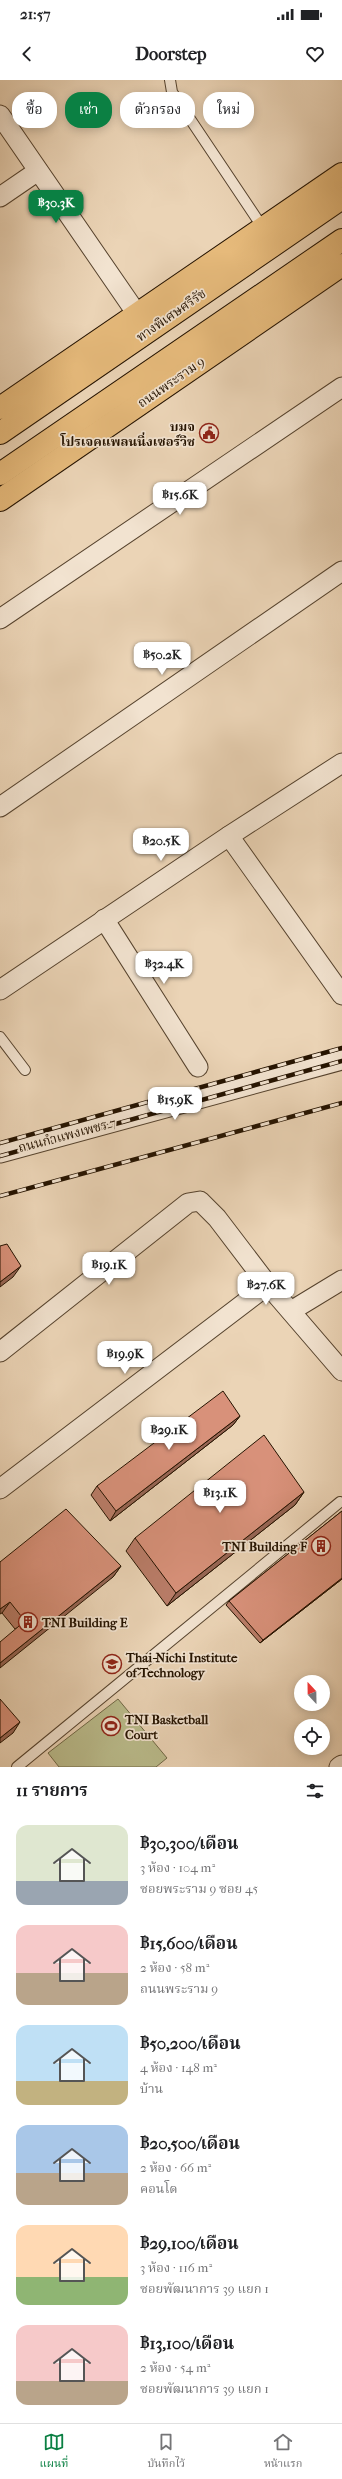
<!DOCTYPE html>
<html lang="th">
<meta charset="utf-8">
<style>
body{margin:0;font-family:"IM FELL French Canon","Noto Serif Thai",serif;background:#f2f2f2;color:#202124;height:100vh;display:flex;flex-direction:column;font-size:15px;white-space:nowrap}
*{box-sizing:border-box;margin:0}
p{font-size:13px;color:#757577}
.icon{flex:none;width:22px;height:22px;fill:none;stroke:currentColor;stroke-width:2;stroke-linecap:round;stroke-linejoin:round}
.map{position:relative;height:1687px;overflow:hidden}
.sheet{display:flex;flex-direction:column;background:#fff;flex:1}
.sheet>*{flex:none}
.hud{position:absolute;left:12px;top:12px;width:318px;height:36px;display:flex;gap:8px}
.needle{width:26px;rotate:338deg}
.controls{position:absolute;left:294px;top:1595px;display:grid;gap:8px}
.controls a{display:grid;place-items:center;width:36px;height:36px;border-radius:50%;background:#fff;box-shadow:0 2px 10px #0003;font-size:20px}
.price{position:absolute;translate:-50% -34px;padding:0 9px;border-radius:8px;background:#fff;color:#222;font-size:13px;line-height:26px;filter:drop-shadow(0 1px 2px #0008)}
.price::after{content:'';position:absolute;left:50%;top:24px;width:12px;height:9px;margin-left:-6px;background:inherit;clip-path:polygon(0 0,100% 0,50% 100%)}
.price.active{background:#0b8043;color:#fff}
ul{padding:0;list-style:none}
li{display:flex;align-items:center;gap:12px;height:100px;padding:0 16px}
li span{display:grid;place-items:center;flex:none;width:112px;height:80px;border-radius:12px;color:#555}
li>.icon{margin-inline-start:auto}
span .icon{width:48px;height:48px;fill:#fffc;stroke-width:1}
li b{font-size:17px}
h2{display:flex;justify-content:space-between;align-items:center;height:48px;padding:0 16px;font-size:17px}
.pill{padding:0 14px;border-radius:16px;background:#fff;box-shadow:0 2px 10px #0003;font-size:14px;line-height:36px}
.pill.active{background:#0b8043;color:#fff}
.status{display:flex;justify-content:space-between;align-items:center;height:28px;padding:0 20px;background:#fff;direction:ltr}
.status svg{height:11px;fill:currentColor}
header{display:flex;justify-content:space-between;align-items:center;height:52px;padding:0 16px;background:#fff;font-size:18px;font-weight:800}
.tabs{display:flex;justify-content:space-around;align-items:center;height:56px;border-top:1px solid #e0e0e0;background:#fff;font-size:11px;color:#757577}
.tabs a{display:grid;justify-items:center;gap:2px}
.tabs .active{color:#0b8043}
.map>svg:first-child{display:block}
.green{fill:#babc8c;stroke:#706846}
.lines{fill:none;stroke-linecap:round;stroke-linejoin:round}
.service-casing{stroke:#56432e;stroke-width:12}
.minor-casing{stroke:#56432e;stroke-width:21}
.primary-casing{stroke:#251300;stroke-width:24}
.motorway-casing{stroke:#251300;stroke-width:24}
.service{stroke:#f2e3d0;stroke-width:10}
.minor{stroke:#f2e3d0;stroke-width:19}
.primary{stroke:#e6ba7b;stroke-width:22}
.motorway{stroke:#e6ba7b;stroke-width:22}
.rail-casing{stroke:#251300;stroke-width:4.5}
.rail{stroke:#f2e3d0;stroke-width:3;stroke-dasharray:9;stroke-linecap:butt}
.wall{fill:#ba7d69;stroke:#251300}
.shaded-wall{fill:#976655;stroke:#251300}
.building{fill:#d8917a;stroke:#251300}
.labels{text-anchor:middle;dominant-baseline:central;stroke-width:3.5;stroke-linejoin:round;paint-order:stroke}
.street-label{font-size:13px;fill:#251300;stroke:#f2e3d0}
.poi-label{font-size:13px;font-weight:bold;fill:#251300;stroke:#f2e3d0;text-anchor:start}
</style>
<div class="status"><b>21:57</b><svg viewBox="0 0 49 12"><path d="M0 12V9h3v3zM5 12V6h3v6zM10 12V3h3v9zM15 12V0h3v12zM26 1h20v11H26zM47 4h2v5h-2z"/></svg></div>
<header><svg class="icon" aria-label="back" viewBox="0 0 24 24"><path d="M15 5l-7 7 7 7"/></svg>Doorstep<svg class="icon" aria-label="heart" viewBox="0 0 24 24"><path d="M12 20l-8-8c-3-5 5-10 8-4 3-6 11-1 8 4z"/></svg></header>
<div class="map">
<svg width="342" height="1687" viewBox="0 0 342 1687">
<rect width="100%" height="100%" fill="#ebd4b6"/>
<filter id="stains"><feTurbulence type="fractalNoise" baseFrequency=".005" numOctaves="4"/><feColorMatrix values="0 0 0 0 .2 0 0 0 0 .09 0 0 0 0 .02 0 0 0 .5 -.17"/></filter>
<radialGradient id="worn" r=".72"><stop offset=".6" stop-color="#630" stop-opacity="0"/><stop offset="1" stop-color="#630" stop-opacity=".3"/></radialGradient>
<path class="green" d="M 118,1619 L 167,1678 L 156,1687 L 59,1687 L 48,1673 Z"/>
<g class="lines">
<g class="service-casing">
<g id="service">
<path d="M 170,0 L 172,12 L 263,148"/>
<path d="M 0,957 L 25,990"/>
<path d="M 17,1687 L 340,1422"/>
</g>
</g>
<g class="minor-casing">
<g id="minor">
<path d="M 0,35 L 137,234"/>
<path d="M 0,117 L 38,91"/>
<path d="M 0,539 L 342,307"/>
<path d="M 0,727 L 342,491"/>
<path d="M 229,756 L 342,915"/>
<path d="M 104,839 L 198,987"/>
<path d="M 0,910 L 229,756 L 342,683"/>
<path d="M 0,1073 L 342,980"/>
<path d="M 291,1231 L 342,1200"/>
<path d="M 0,1272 L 188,1123 L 200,1121 L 217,1138 L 268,1205 L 342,1291"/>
<path d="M 0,1409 L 268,1205"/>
<path d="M 339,1687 L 342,1685"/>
</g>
</g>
<g class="primary-casing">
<g id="primary">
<path d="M 0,328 L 342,94"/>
<path d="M 0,420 L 342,185"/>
</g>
</g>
<g class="motorway-casing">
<g id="motorway">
<path d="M 0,353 L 342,118"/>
<path d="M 0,394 L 342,160"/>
</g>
</g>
<use href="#service" class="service"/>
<use href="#minor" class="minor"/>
<use href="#primary" class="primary"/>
<use href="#motorway" class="motorway"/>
<g class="rail-casing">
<g id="rail">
<path d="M 0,1063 L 342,968"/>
<path d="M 0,1076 L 342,981"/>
<path d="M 0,1116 L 342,1023"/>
</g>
</g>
<use href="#rail" class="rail"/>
</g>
<g class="wall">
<path d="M 240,1336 L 233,1345 L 110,1441 L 91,1415 L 97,1406 Z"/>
<path d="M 304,1412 L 295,1425 L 167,1526 L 126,1471 L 135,1458 Z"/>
<path d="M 342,1431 L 342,1499 L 260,1563 L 226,1525 L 229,1521 Z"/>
<path d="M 0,1482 L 121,1486 L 113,1497 L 15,1549 L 2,1533 Z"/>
</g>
<g class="shaded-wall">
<path d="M 21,1186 L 13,1197 L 0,1207 L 0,1202 Z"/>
<path d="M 240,1336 L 233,1345 L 110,1441 L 116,1431 Z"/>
<path d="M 304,1412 L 295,1425 L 167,1526 L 176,1513 Z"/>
<path d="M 121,1486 L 113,1497 L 0,1588 L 0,1583 Z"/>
<path d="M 342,1498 L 342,1499 L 260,1563 L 263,1560 Z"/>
<path d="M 10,1522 L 2,1533 L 0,1534 L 0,1529 Z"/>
<path d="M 20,1642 L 13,1653 L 0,1663 L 0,1658 Z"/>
</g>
<g class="building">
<path d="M 7,1164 L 21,1186 L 0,1202 L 0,1166 Z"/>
<path d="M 223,1311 L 240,1336 L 116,1431 L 97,1406 Z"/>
<path d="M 264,1355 L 304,1412 L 176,1513 L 135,1458 Z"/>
<path d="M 66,1429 L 121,1486 L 0,1583 L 0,1562 L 25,1541 L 10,1522 L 0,1529 L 0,1482 Z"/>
<path d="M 342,1431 L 342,1498 L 263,1560 L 229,1521 Z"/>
<path d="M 0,1619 L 20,1642 L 0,1658 Z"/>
</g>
<defs>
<g id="civic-ring" transform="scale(1)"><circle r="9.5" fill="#f2e3d0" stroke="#8f2418" stroke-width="1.5"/><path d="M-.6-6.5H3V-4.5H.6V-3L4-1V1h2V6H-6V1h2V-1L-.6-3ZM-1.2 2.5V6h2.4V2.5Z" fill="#8f2418"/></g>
<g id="building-ring" transform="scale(1)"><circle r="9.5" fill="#f2e3d0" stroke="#8f2418" stroke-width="1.5"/><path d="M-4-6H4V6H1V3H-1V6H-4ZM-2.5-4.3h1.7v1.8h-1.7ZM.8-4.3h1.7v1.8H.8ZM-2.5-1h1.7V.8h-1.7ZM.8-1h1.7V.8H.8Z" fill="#8f2418"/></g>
<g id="school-ring" transform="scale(1)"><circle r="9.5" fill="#f2e3d0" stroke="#8f2418" stroke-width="1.5"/><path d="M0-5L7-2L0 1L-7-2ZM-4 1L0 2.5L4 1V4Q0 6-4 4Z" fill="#8f2418"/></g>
<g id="stadium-ring" transform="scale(1)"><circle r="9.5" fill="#f2e3d0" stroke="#8f2418" stroke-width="1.5"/><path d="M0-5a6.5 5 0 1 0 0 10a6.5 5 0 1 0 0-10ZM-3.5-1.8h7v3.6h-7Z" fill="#8f2418"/></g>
</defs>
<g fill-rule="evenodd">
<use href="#civic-ring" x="209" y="353"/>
<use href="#building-ring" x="321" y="1466"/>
<use href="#building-ring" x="28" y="1542"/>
<use href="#school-ring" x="112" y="1584"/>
<use href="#stadium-ring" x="111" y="1646"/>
</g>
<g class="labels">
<g class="street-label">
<text transform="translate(171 235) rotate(-35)">ทางพิเศษศรีรัช</text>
<text transform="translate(171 302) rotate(-35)">ถนนพระราม 9</text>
<text transform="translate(67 1055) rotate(-15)">ถนนกำแพงเพชร 7</text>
</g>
<g class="poi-label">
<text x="195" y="346" text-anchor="end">บมจ<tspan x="195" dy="15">โปรเจคแพลนนิ่งเซอร์วิช</tspan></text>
<text x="307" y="1466" text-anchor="end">TNI Building F</text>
<text x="42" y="1542">TNI Building E</text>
<text x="126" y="1577">Thai-Nichi Institute<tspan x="126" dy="15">of Technology</tspan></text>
<text x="125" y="1639">TNI Basketball<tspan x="125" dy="15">Court</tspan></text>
</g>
</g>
<rect width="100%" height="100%" filter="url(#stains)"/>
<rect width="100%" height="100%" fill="url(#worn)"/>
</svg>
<div class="controls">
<a><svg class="needle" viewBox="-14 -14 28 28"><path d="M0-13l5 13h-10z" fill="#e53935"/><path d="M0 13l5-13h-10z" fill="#757577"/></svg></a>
<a><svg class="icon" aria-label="locate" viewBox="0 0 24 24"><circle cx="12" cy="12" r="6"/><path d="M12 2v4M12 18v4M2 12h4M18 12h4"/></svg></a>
</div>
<b class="price active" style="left:56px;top:144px">฿30.3K</b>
<b class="price" style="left:180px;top:436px">฿15.6K</b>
<b class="price" style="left:162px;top:596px">฿50.2K</b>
<b class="price" style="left:161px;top:782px">฿20.5K</b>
<b class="price" style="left:164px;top:905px">฿32.4K</b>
<b class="price" style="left:175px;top:1041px">฿15.9K</b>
<b class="price" style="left:109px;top:1206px">฿19.1K</b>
<b class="price" style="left:266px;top:1226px">฿27.6K</b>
<b class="price" style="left:125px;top:1295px">฿19.9K</b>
<b class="price" style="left:169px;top:1371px">฿29.1K</b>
<b class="price" style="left:220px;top:1434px">฿13.1K</b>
<div class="hud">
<a class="pill">ซื้อ</a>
<a class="pill active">เช่า</a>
<a class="pill">ตัวกรอง</a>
<a class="pill">ใหม่</a>
</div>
</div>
<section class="sheet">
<h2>11 รายการ<svg class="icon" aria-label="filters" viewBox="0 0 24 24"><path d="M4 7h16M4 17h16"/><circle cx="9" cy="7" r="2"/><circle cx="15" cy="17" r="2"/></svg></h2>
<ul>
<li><span style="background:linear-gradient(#dfe7d0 70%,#9aa5b1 0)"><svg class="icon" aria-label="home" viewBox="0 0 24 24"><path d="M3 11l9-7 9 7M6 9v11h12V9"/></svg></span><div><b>฿30,300/เดือน</b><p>3 ห้อง · 104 m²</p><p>ซอยพระราม 9 ซอย 45</p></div></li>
<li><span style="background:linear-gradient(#f6c9c9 60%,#b9a48a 0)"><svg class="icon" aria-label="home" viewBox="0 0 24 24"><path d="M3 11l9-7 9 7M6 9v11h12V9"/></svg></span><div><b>฿15,600/เดือน</b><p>2 ห้อง · 58 m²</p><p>ถนนพระราม 9</p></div></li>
<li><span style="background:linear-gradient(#bfe0f5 70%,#c2b280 0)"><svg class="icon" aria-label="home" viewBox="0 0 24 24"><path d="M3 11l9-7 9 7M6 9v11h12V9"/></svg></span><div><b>฿50,200/เดือน</b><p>4 ห้อง · 148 m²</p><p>บ้าน</p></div></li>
<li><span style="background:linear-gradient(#a9c7e8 60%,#b9a48a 0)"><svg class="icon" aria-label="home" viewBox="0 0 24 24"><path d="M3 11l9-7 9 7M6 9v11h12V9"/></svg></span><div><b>฿20,500/เดือน</b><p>2 ห้อง · 66 m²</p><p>คอนโด</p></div></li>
<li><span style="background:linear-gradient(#ffd9b3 65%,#8fb573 0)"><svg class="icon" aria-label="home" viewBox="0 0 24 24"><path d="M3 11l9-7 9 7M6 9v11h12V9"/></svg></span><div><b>฿29,100/เดือน</b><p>3 ห้อง · 116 m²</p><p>ซอยพัฒนาการ 39 แยก 1</p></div></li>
<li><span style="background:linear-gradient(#f6c9c9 70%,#b9a48a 0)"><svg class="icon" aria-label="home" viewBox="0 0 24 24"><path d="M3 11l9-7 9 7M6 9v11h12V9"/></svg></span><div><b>฿13,100/เดือน</b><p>2 ห้อง · 54 m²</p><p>ซอยพัฒนาการ 39 แยก 1</p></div></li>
</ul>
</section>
<nav class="tabs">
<a class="active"><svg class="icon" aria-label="map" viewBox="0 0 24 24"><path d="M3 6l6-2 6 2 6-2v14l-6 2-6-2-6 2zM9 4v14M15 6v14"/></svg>แผนที่</a>
<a><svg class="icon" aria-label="saved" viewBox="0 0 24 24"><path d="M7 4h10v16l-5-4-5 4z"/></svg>บันทึกไว้</a>
<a><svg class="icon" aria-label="home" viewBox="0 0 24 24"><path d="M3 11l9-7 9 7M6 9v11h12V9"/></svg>หน้าแรก</a>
</nav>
